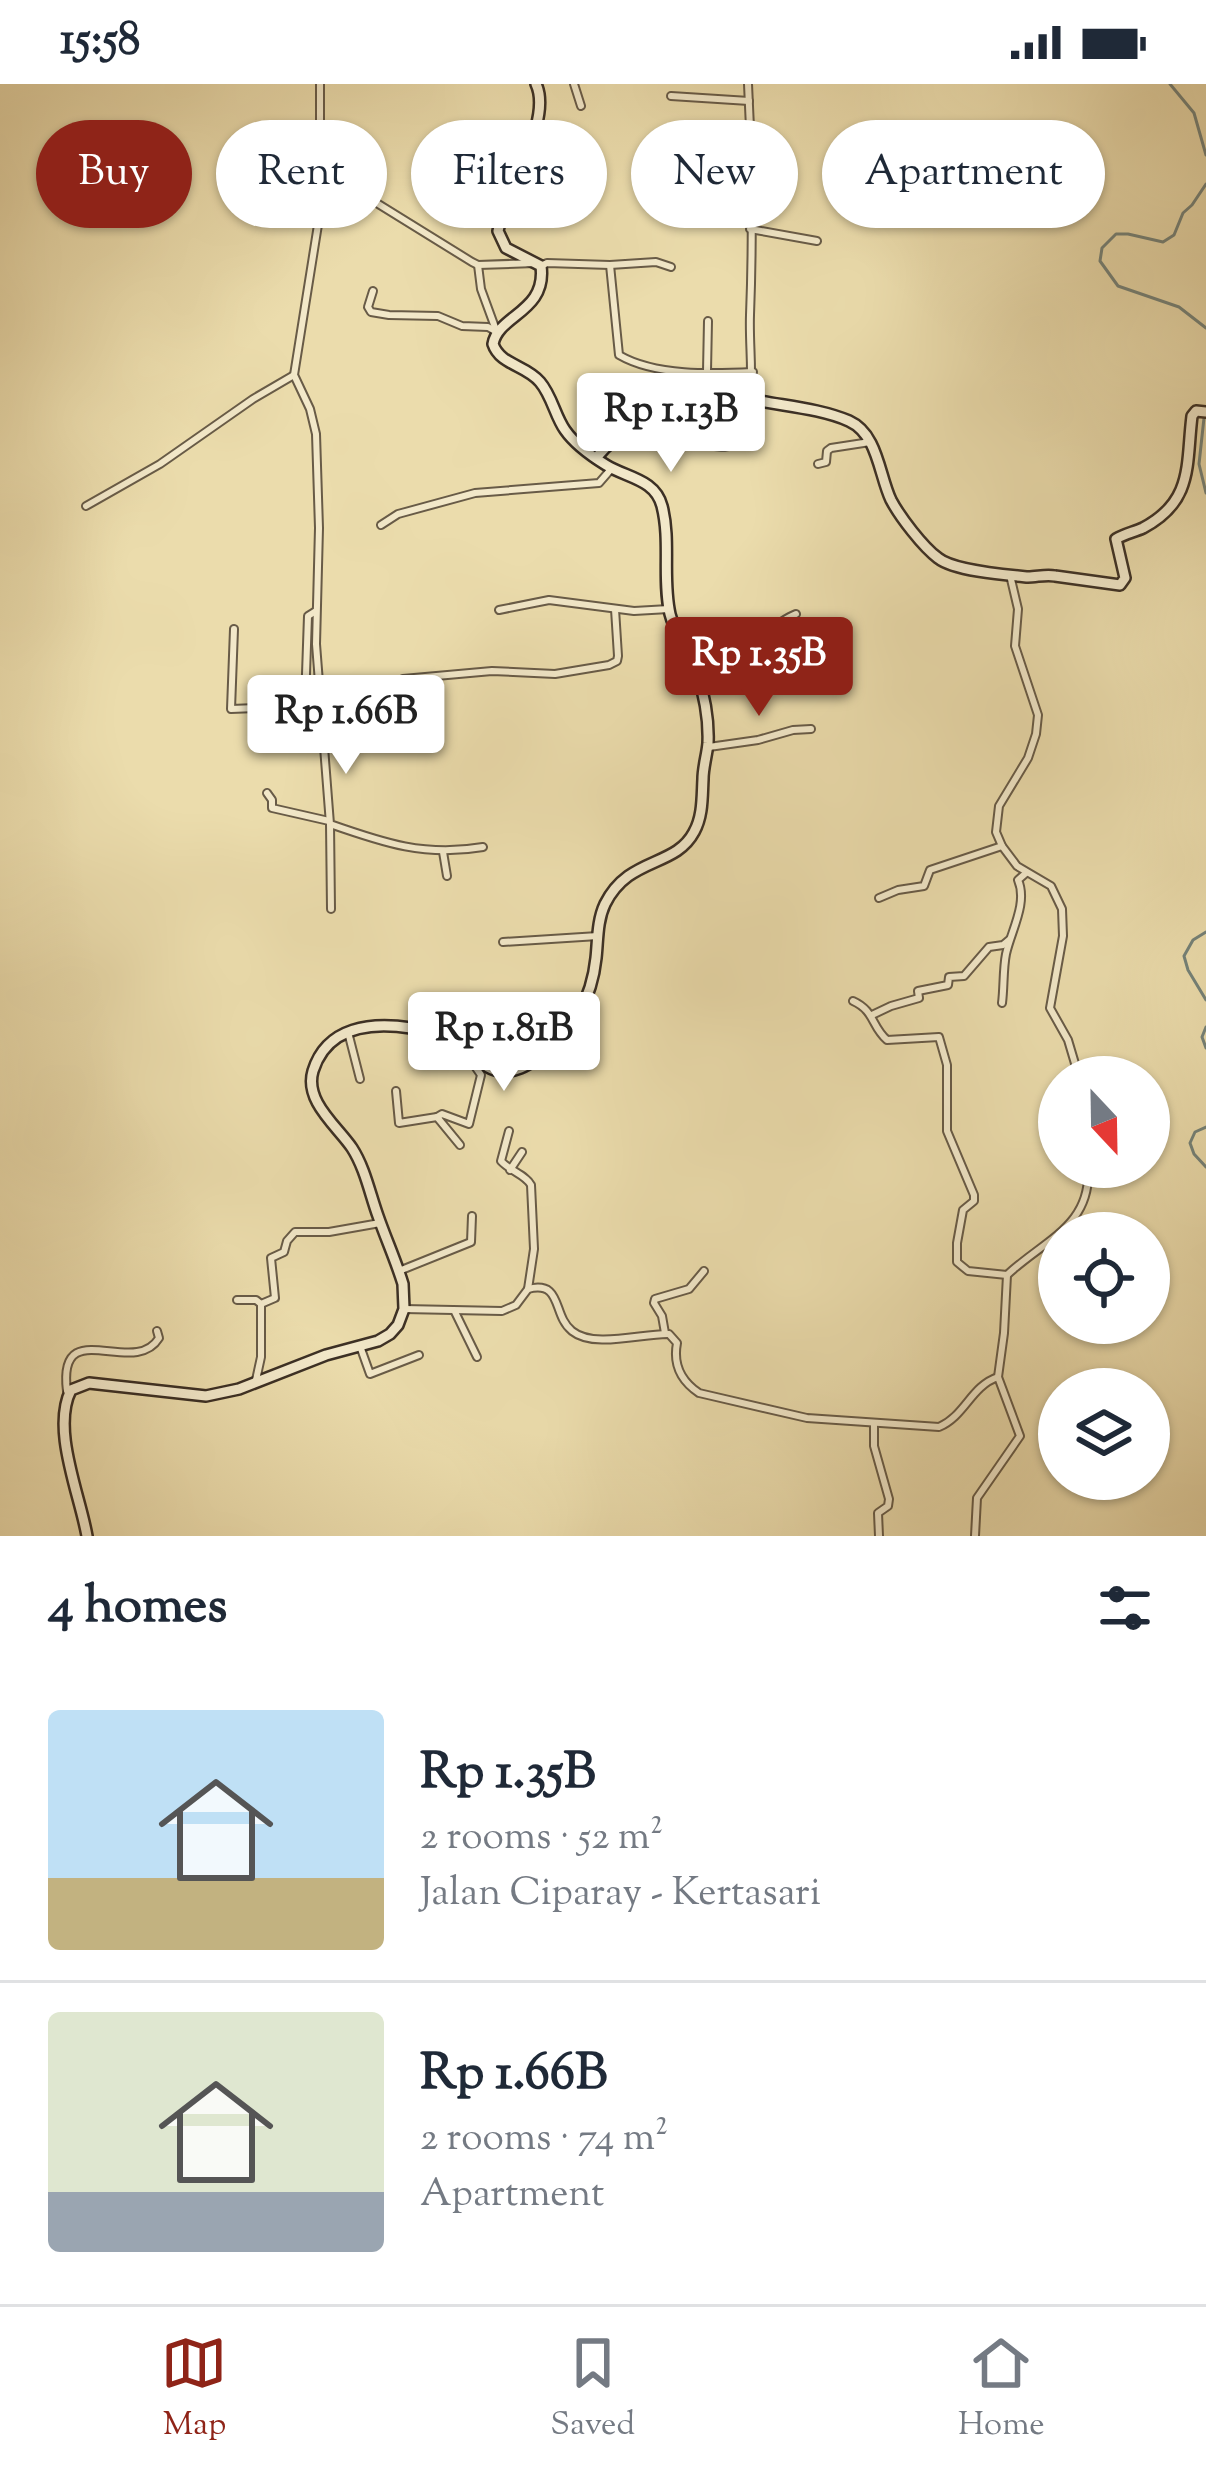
<!DOCTYPE html>
<meta charset="utf-8">
<style>
body{margin:0;font-family:"Sorts Mill Goudy",serif;background:#f2f2f3;color:#1f2937;height:100vh;display:flex;flex-direction:column;font-size:45px;white-space:nowrap}
*{box-sizing:border-box;margin:0}
p{font-size:39px;color:#747a83}
.icon{flex:none;width:66px;height:66px;fill:none;stroke:currentColor;stroke-width:2;stroke-linecap:round;stroke-linejoin:round}
.map{position:relative;height:1452px;overflow:hidden}
.side{display:flex;flex-direction:column;background:#fff;flex:1}
.side>*{flex:none}
.hud{position:absolute;left:36px;top:36px;width:1134px;height:108px;display:flex;gap:24px}
.needle{width:78px;rotate:158deg}
.buttons{position:absolute;left:1038px;top:972px;display:grid;gap:24px}
.buttons a{display:grid;place-items:center;width:132px;height:132px;border-radius:50%;background:#fff;box-shadow:0 3px 9px #0004;font-size:60px}
.price{position:absolute;translate:-50% -102px;padding:0 27px;border-radius:12px;background:#fff;color:#222;font-size:39px;line-height:78px;filter:drop-shadow(0 3px 6px #0008)}
.price::after{content:'';position:absolute;left:50%;top:72px;width:36px;height:27px;margin-left:-18px;background:inherit;clip-path:polygon(0 0,100% 0,50% 100%)}
.price.active{background:#8f2418;color:#fff}
ul{padding:0;list-style:none}
li{display:flex;align-items:center;gap:36px;height:300px;padding:0 48px}
li+li{border-top:3px solid #e0e1e3}
li span{display:grid;place-items:center;flex:none;width:336px;height:240px;border-radius:12px;color:#555}
li>.icon{margin-inline-start:auto}
span .icon{width:144px;height:144px;fill:#fffc;stroke-width:1}
li b{font-size:51px}
h2{display:flex;justify-content:space-between;align-items:center;height:144px;padding:0 48px;font-size:51px}
.tag{padding:0 42px;border-radius:54px;background:#fff;box-shadow:0 3px 9px #0004;font-size:42px;line-height:108px}
.tag.active{background:#8f2418;color:#fff}
.status{display:flex;justify-content:space-between;align-items:center;height:84px;padding:0 60px;background:#fff;direction:ltr}
.status svg{height:33px;fill:currentColor}
.menu{display:flex;justify-content:space-around;align-items:center;height:168px;border-top:3px solid #e0e1e3;background:#fff;font-size:33px;color:#747a83}
.menu a{display:grid;justify-items:center;gap:6px}
.menu .active{color:#8f2418}
.map>svg:first-child{display:block}
.lines{fill:none;stroke-linecap:round;stroke-linejoin:round}
.stream{stroke:#75837a;stroke-width:3}
.street-casing{stroke:#685b47;stroke-width:10}
.secondary-casing{stroke:#3c3025;stroke-width:14}
.street{stroke:#f2e8c9;stroke-width:6}
.secondary{stroke:#f2e8c9;stroke-width:9}
</style>
<div class="status"><b>15:58</b><svg viewBox="0 0 49 12"><path d="M0 12V9h3v3zM5 12V6h3v6zM10 12V3h3v9zM15 12V0h3v12zM26 1h20v11H26zM47 4h2v5h-2z"/></svg></div>
<div class="map">
<svg width="1206" height="1452" viewBox="0 0 1206 1452">
<rect width="100%" height="100%" fill="#ebdcac"/>
<filter id="stains"><feTurbulence type="fractalNoise" baseFrequency=".00167" numOctaves="4"/><feColorMatrix values="0 0 0 0 .2 0 0 0 0 .09 0 0 0 0 .02 0 0 0 .5 -.17"/></filter>
<radialGradient id="worn" r=".72"><stop offset=".6" stop-color="#630" stop-opacity="0"/><stop offset="1" stop-color="#630" stop-opacity=".3"/></radialGradient>
<g class="lines">
<g class="stream">
<path d="M 1170,0 L 1194,29 L 1206,71"/>
<path d="M 1206,100 L 1192,121 L 1183,129 L 1174,151 L 1163,158 L 1128,150 L 1116,150 L 1102,164 L 1100,177 L 1118,202 L 1179,223 L 1206,244"/>
<path d="M 1204,334 L 1199,380 L 1206,409"/>
<path d="M 1206,848 L 1193,856 L 1184,872 L 1188,886 L 1206,916"/>
<path d="M 1206,943 L 1202,953 L 1206,964"/>
<path d="M 1206,1043 L 1195,1048 L 1190,1059 L 1194,1070 L 1206,1083"/>
</g>
<g class="street-casing">
<g id="street">
<path d="M 320,0 L 320,89 L 325,97"/>
<path d="M 574,0 L 581,22"/>
<path d="M 748,0 C 752,77 753,155 750,231 C 749,260 753,286 750,315"/>
<path d="M 671,12 L 749,17"/>
<path d="M 271,44 L 322,48"/>
<path d="M 245,79 L 279,80 L 320,89"/>
<path d="M 750,145 L 817,157"/>
<path d="M 478,181 L 481,205 L 496,246"/>
<path d="M 610,181 L 619,271 C 655,292 712,290 753,288"/>
<path d="M 541,182 L 547,179 L 610,181 L 656,178 L 671,183"/>
<path d="M 373,207 L 368,223 L 371,228 L 389,231 L 438,232 L 462,242 L 488,243 L 495,247"/>
<path d="M 707,287 L 708,237"/>
<path d="M 630,300 L 650,305 L 652,340"/>
<path d="M 818,380 L 826,378 L 827,367 L 831,364 L 870,358"/>
<path d="M 86,422 L 160,380 L 253,315 L 294,291"/>
<path d="M 381,441 L 398,430 L 475,409 L 599,399 L 612,384"/>
<path d="M 1010,491 L 1018,525 L 1015,562 L 1038,631 L 1036,650 L 1028,674 L 999,722 L 996,748 L 1002,762 L 1017,782 L 1051,802 L 1062,825 L 1063,852 L 1050,924 L 1068,956 L 1079,993"/>
<path d="M 499,526 L 549,516 L 634,527 L 669,525"/>
<path d="M 234,545 L 231,625 L 302,622 L 305,619 L 308,532 L 316,527"/>
<path d="M 695,582 L 753,580 L 763,568 L 763,547 C 777,543 783,535 796,530"/>
<path d="M 403,595 L 492,587 L 555,590 L 609,581 L 617,577 L 618,572 L 615,525"/>
<path d="M 709,663 L 758,656 L 793,646 L 811,645"/>
<path d="M 267,709 L 272,716 L 272,724 L 329,737"/>
<path d="M 330,740 L 331,825"/>
<path d="M 483,763 C 425,773 384,759 330,740 L 316,560 L 319,444 L 316,350 L 310,325 L 294,291 L 325,97 L 367,113 L 472,178 L 478,181 L 535,179"/>
<path d="M 443,768 L 447,792"/>
<path d="M 879,814 L 898,806 L 924,802 L 930,786 L 1002,762"/>
<path d="M 503,858 L 598,852"/>
<path d="M 853,917 C 875,927 871,942 887,956 L 939,953 L 947,981 L 947,1047 L 974,1111 L 974,1117 L 963,1126 L 957,1159 L 957,1178 L 968,1187 L 1007,1191"/>
<path d="M 1002,919 C 1004,904 1003,885 1006,870 C 1011,847 1028,819 1018,796 L 1026,789"/>
<path d="M 872,931 L 891,922 L 919,914 L 918,907 L 948,901 L 949,893 L 964,892 L 989,863 L 1003,861 L 1009,856"/>
<path d="M 348,948 L 360,995"/>
<path d="M 396,1007 L 399,1039 L 437,1033"/>
<path d="M 509,1047 L 501,1077 C 510,1087 526,1091 531,1101 L 534,1165 L 528,1205"/>
<path d="M 460,1061 L 437,1033 L 442,1030 L 469,1040 L 481,991 L 463,965"/>
<path d="M 510,1086 L 522,1068"/>
<path d="M 399,1187 L 471,1158 L 472,1132"/>
<path d="M 237,1216 L 256,1216 L 261,1220 L 261,1273 L 256,1296"/>
<path d="M 261,1220 L 275,1214 L 271,1174 L 284,1168 L 287,1157 L 295,1148 L 329,1148 L 380,1139"/>
<path d="M 404,1225 L 502,1227 L 516,1221 L 528,1205 C 563,1196 552,1231 572,1247 C 594,1265 643,1249 669,1250 L 677,1259 C 673,1280 681,1297 699,1309 L 807,1334 L 939,1343 C 965,1332 971,1302 998,1293"/>
<path d="M 455,1228 L 477,1273"/>
<path d="M 665,1249 L 662,1232 L 654,1219 L 655,1215 L 689,1205 L 704,1187"/>
<path d="M 360,1262 L 370,1290 L 419,1271"/>
<path d="M 67,1307 C 57,1228 134,1295 159,1254 L 157,1247"/>
<path d="M 874,1341 L 874,1362 L 889,1415 L 888,1422 L 878,1429 L 879,1452"/>
<path d="M 975,1452 L 977,1414 L 1020,1352 L 998,1293 L 1004,1249 L 1007,1191 C 1044,1156 1092,1142 1088,1083"/>
</g>
</g>
<g class="secondary-casing">
<g id="secondary">
<path d="M 596,374 C 618,347 649,332 682,347 C 698,354 710,363 728,360 L 738,346 L 750,315 C 782,322 819,324 849,337 C 878,350 879,391 891,416 C 900,433 923,463 938,474 C 954,487 1006,491 1028,493 C 1037,493 1046,490 1055,492 C 1077,495 1098,498 1120,501 L 1125,494 L 1116,455 C 1124,450 1134,448 1143,444 C 1194,417 1186,380 1192,332 L 1196,327 L 1206,328"/>
<path d="M 87,1452 C 80,1411 51,1345 71,1306 L 89,1299 L 206,1312 L 239,1305 L 326,1271 L 378,1257 L 390,1250 L 398,1241 L 404,1225 L 403,1200 C 396,1177 386,1155 378,1132 C 370,1110 365,1084 352,1064 C 337,1042 304,1017 313,987 C 327,942 372,938 411,944 C 426,947 441,948 454,956 C 470,965 480,983 498,987 C 514,990 528,981 540,973 C 573,950 592,913 596,874 C 598,856 597,837 605,820 C 629,772 675,784 694,748 C 703,732 702,713 703,695 C 703,683 707,671 708,659 C 709,636 704,610 697,588 C 690,568 675,551 670,530 C 662,495 671,457 662,422 C 655,395 627,394 606,381 C 593,373 574,359 565,346 C 555,332 552,312 540,298 C 526,281 500,281 493,260 C 498,231 547,228 541,182 L 506,164 L 498,147 C 506,106 553,36 536,0"/>
</g>
</g>
<use href="#street" class="street"/>
<use href="#secondary" class="secondary"/>
</g>
<rect width="100%" height="100%" filter="url(#stains)"/>
<rect width="100%" height="100%" fill="url(#worn)"/>
</svg>
<div class="buttons">
<a><svg class="needle" viewBox="-14 -14 28 28"><path d="M0-13l5 13h-10z" fill="#e53935"/><path d="M0 13l5-13h-10z" fill="#747a83"/></svg></a>
<a><svg class="icon" aria-label="locate" viewBox="0 0 24 24"><circle cx="12" cy="12" r="6"/><path d="M12 2v4M12 18v4M2 12h4M18 12h4"/></svg></a>
<a><svg class="icon" aria-label="layers" viewBox="0 0 24 24"><path d="M12 4l9 5-9 5-9-5zM3 14l9 5 9-5"/></svg></a>
</div>
<b class="price" style="left:671px;top:391px">Rp 1.13B</b>
<b class="price active" style="left:759px;top:635px">Rp 1.35B</b>
<b class="price" style="left:346px;top:693px">Rp 1.66B</b>
<b class="price" style="left:504px;top:1010px">Rp 1.81B</b>
<div class="hud">
<a class="tag active">Buy</a>
<a class="tag">Rent</a>
<a class="tag">Filters</a>
<a class="tag">New</a>
<a class="tag">Apartment</a>
</div>
</div>
<section class="side">
<h2>4 homes<svg class="icon" aria-label="filters" viewBox="0 0 24 24"><path d="M4 7h16M4 17h16"/><circle cx="9" cy="7" r="2"/><circle cx="15" cy="17" r="2"/></svg></h2>
<ul>
<li><span style="background:linear-gradient(#bfe0f5 70%,#c2b280 0)"><svg class="icon" aria-label="home" viewBox="0 0 24 24"><path d="M3 11l9-7 9 7M6 9v11h12V9"/></svg></span><div><b>Rp 1.35B</b><p>2 rooms · 52 m²</p><p>Jalan Ciparay - Kertasari</p></div></li>
<li><span style="background:linear-gradient(#dfe7d0 75%,#9aa5b1 0)"><svg class="icon" aria-label="home" viewBox="0 0 24 24"><path d="M3 11l9-7 9 7M6 9v11h12V9"/></svg></span><div><b>Rp 1.66B</b><p>2 rooms · 74 m²</p><p>Apartment</p></div></li>
</ul>
</section>
<nav class="menu">
<a class="active"><svg class="icon" aria-label="map" viewBox="0 0 24 24"><path d="M3 6l6-2 6 2 6-2v14l-6 2-6-2-6 2zM9 4v14M15 6v14"/></svg>Map</a>
<a><svg class="icon" aria-label="saved" viewBox="0 0 24 24"><path d="M7 4h10v16l-5-4-5 4z"/></svg>Saved</a>
<a><svg class="icon" aria-label="home" viewBox="0 0 24 24"><path d="M3 11l9-7 9 7M6 9v11h12V9"/></svg>Home</a>
</nav>
